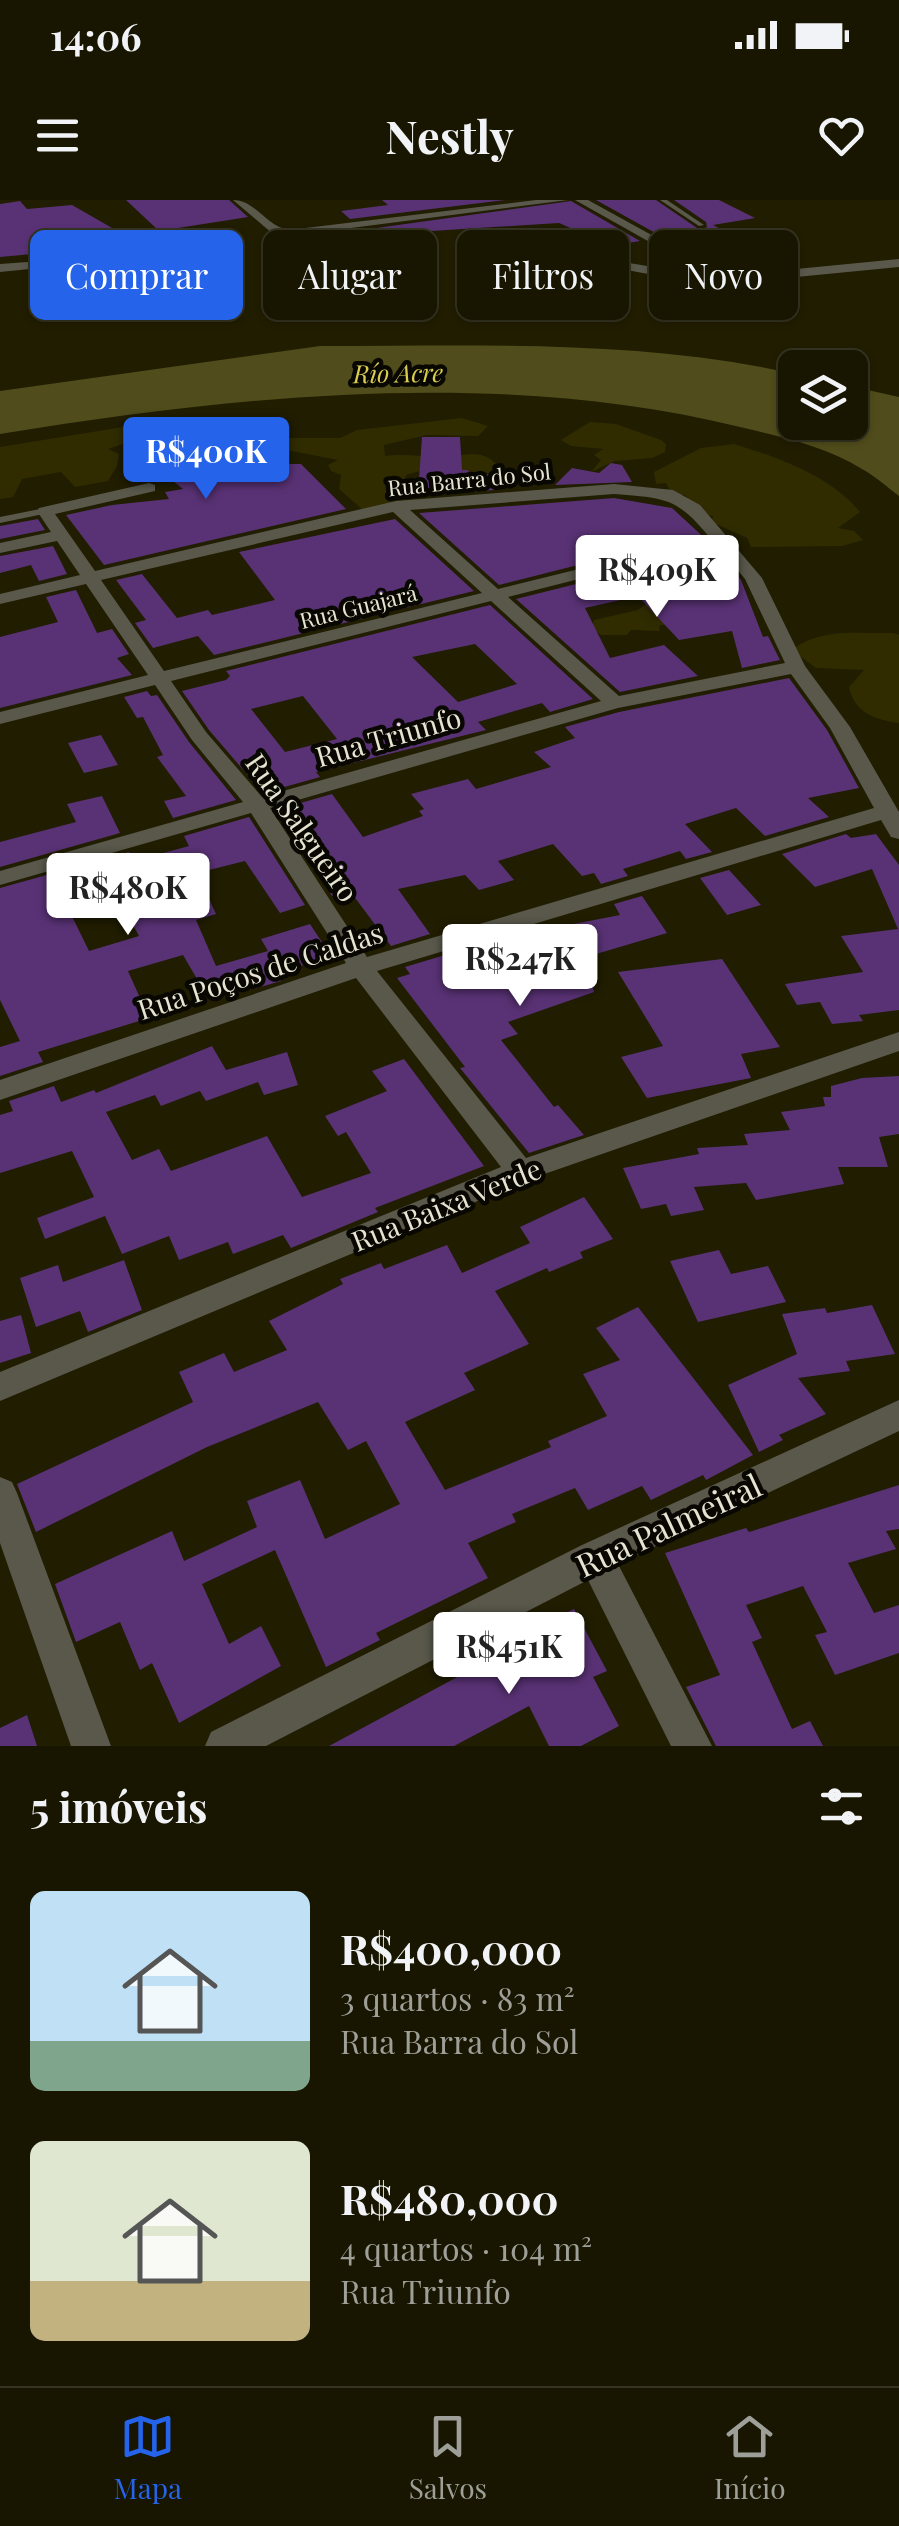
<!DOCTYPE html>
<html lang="pt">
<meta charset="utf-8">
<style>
body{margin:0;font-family:"Playfair Display",serif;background:#25230f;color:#f1f3f6;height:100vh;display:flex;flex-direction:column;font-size:38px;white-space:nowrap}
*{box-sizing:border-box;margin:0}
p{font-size:32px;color:#9f9f99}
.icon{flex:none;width:55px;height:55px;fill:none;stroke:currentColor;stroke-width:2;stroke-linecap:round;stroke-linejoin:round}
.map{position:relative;height:1546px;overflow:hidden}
.sheet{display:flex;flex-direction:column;background:#181600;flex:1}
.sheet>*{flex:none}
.hud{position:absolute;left:30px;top:30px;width:840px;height:90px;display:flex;gap:20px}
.tools{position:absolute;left:778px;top:150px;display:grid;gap:20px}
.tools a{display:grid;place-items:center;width:90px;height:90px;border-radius:15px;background:#181600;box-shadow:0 2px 8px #0004,0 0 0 2px #363522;font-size:50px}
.price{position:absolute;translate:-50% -85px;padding:0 22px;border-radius:10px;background:#fff;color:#222;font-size:32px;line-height:65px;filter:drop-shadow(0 2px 5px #0008)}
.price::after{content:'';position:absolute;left:50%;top:60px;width:30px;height:22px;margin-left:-15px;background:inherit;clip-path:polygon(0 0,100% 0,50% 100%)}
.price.selected{background:#2563eb;color:#fff}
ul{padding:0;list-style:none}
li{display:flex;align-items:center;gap:30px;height:250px;padding:0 30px}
li span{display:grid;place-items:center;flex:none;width:280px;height:200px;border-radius:15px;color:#555}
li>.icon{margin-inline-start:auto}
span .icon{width:120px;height:120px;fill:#fffc;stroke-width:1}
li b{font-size:42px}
h2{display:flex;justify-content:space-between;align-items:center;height:120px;padding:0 30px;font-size:42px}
.pill{padding:0 35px;border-radius:15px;background:#181600;box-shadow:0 2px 8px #0004,0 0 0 2px #363522;font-size:35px;line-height:90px}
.pill.selected{background:#2563eb;color:#fff}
.status{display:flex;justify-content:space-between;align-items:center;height:70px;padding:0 50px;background:#181600;direction:ltr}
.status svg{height:28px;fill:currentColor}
header{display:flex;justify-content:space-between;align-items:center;height:130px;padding:0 30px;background:#181600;font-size:45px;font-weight:700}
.menu{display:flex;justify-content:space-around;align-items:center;height:140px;border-top:2px solid #363522;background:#181600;font-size:28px;color:#9f9f99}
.menu a{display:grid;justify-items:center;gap:5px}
.menu .selected{color:#2563eb}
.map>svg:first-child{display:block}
.green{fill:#302c00}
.water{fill:#504c1b}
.building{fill:#593275;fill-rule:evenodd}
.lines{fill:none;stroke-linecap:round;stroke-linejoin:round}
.service{fill:#59584b;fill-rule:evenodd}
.pedestrian{fill:#59584b;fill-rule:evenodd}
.minor{fill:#59584b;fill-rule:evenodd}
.labels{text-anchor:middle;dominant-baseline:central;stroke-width:9;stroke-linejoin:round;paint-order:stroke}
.far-street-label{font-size:22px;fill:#e5e4d2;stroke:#080701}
.far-water-label{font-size:25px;font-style:italic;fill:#d8cd51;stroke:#080701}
.street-label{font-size:28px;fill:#e5e4d2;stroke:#080701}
.near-street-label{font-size:32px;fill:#e5e4d2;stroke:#080701}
</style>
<div class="status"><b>14:06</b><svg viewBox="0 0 49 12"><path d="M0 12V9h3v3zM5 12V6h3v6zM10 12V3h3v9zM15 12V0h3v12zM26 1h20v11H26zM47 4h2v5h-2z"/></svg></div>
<header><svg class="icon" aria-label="menu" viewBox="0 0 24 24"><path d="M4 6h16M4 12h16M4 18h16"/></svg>Nestly<svg class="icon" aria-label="heart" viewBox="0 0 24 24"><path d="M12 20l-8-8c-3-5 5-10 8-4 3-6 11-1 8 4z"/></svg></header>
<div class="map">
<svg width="899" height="1546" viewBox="0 0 899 1546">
<rect width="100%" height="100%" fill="#201d00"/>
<g class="green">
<path d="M 462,218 L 488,226 L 478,236 L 427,235 L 384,245 L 385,256 C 405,253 423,257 443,257 C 465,256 481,247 498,266 L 494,272 L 469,277 L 465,271 L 420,271 L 406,275 L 405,281 L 389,280 L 388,300 L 391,304 L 363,310 L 339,289 L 341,275 L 331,271 L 328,265 L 338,260 L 255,244 L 265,238 L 340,238 L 357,230 Z"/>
<path d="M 590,222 L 616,224 L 661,240 L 666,244 L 665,252 L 652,258 L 615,261 L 591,272 L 601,260 L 594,255 L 603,249 L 571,246 L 561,240 Z"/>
<path d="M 129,226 L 123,244 L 108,249 L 119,254 L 117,266 L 108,281 L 75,287 L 61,272 L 22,279 L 13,297 L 0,299 L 0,247 Z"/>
<path d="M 734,244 C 779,258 829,275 860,312 L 838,328 L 854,331 L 863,340 L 842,346 L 751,347 L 747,338 L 712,322 L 713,316 L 700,313 L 685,295 L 672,294 L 666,283 L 656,284 L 654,272 L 701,248 Z"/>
<path d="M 646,404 L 672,425 L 660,425 L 659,431 L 631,430 L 627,435 L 601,435 L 592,428 L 594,420 L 638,410 Z"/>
<path d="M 894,433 L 899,435 L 899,523 C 876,520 854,513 849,487 L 864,470 L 816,468 L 792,450 C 821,427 859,434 894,433 Z"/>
</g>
<path class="water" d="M 320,146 C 477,146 641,139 795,174 L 795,222 L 850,222 L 850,186 L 899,197 L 899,296 C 887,287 875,276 862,269 C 825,246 782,237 740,227 C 500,168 242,195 0,234 L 0,191 Z"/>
<g class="building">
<path d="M 126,0 L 229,0 L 248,17 L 159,31 Z"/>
<path d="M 382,0 L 505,0 L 350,19 L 341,11 L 388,5 Z"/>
<path d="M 596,0 L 656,0 L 700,30 L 707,27 L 706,22 L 674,0 L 719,0 L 755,18 L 713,25 L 726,32 L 668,40 Z"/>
<path d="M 20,1 L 27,9 L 72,5 L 140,44 L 0,57 L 0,4 Z"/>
<path d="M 571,1 L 640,41 L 611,46 L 559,23 L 368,35 L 362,30 Z"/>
<path d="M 422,237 L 460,237 L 462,270 L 468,270 L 469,274 L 492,274 L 494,290 L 393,298 L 393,282 L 419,280 Z"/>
<path d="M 216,241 L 242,241 L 237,248 L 276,248 L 274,264 L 301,264 L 346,309 L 104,365 L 66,315 L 112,305 L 169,299 L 165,292 L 183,289 L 142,256 Z"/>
<path d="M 611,263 L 622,265 L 632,282 L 555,285 L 572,268 L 599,273 Z"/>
<path d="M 614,298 L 672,308 L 710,343 L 574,366 L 499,385 L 419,313 Z"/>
<path d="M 38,319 L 45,330 L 0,339 L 0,326 Z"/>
<path d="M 395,319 L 474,391 L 214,455 L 198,436 L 153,448 L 135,423 L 146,420 L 116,380 L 142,374 L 177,418 L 208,410 L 212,415 L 275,400 L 239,352 Z"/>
<path d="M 53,346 L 67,374 L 39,381 L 31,365 L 0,373 L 0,356 Z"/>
<path d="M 724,359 L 741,380 L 763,437 L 768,436 L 780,460 L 742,468 L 732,431 L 679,440 L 638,396 L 585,408 L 610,458 L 664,445 L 698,476 L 620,492 L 516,399 L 576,384 Z"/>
<path d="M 76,390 L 97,433 L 112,429 L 129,454 L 117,458 L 132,475 L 0,508 L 0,437 L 58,422 L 46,397 Z"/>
<path d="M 490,405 L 593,499 L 550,512 L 542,503 L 478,522 L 486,530 L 316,572 L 320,577 L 263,593 L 209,530 L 182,491 L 226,480 L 230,476 L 226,471 ZM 475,444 L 517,484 L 458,502 L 412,457 ZM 303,496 L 337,539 L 285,552 L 251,509 Z"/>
<path d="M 789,478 L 827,530 L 859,588 L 808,598 L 829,617 L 765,636 L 736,608 L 685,624 L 712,652 L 686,659 L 680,651 L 623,669 L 628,676 L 601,684 L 594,673 L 582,676 L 553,644 L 498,661 L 514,680 L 479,690 L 465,675 L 398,689 L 430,734 L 391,746 L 350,691 L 332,696 L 276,610 L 332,594 L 363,637 L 423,616 L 419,611 L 424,609 L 411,594 L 468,579 L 476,589 L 551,567 L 534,552 L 575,538 L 565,527 L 619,512 Z"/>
<path d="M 147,491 L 151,496 L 157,495 L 189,542 L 236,600 L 173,618 L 164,601 L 186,596 L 157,557 L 163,555 L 143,517 L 137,518 L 124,497 Z"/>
<path d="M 101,535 L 118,565 L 84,573 L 68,543 Z"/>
<path d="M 102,596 L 120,633 L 0,667 L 0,642 L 76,622 L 67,604 Z"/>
<path d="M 249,617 L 305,705 L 280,713 L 245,661 L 197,673 L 216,714 L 196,720 L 216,766 L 268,751 L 261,739 L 310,724 L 331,756 L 276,774 L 281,781 L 254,789 L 249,782 L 207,796 L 183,755 L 128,771 L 149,818 L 38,852 L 43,862 L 0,876 L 0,847 L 20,841 L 0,800 L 0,688 L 129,652 L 134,661 L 189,646 L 184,636 ZM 115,693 L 139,736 L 89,751 L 67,706 Z"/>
<path d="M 846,634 L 851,638 L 876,634 L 899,665 L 899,810 L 859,815 L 863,821 L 832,824 L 820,802 L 797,805 L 785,784 L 863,772 L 841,736 L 898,729 L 872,669 L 815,687 L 782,654 Z"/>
<path d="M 729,670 L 761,705 L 727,715 L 700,678 Z"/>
<path d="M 642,696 L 667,733 L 586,757 L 594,792 L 508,822 L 518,834 L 501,840 L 554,907 L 558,905 L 584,935 L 529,953 L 460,868 L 465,867 L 397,778 L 410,774 L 405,767 L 445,755 L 453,767 L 503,751 L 499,746 L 520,739 L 517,735 L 620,715 L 614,704 Z"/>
<path d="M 722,759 L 780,847 L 741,854 L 751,878 L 647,898 L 621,857 L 663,846 L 618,772 Z"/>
<path d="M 212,846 L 226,870 L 287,852 L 298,885 L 264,895 L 258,882 L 206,901 L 200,891 L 161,906 L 155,895 L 106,912 L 132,960 L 159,949 L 171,971 L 267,936 L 302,997 L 371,973 L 346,932 L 338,936 L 325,916 L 387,891 L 372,871 L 404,859 L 484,966 L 375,1008 L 378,1012 L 291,1048 L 283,1035 L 233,1054 L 228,1042 L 179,1060 L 169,1036 L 122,1054 L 105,1016 L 45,1039 L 37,1018 L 94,997 L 72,951 L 0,973 L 0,915 L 13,911 L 9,901 L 54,886 L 61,902 L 94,890 L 96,893 Z"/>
<path d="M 899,876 L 899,934 L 879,937 L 888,967 L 838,967 L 844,984 L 756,1000 L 746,983 L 694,987 L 704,1010 L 671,1016 L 666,1004 L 641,1009 L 623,968 L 699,954 L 697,948 L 748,945 L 744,934 L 790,930 L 781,912 L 825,906 L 823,897 L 831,897 L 831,886 L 862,878 Z"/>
<path d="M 584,997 L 613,1039 L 580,1052 L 583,1058 L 549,1072 L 547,1068 L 495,1091 L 529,1144 L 464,1173 L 475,1190 L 405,1222 L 445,1290 L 551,1247 L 548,1241 L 607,1216 L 583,1174 L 620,1160 L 596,1128 L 638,1107 L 753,1255 L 706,1280 L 703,1275 L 651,1300 L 642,1286 L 588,1310 L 575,1288 L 512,1314 L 516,1322 L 468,1343 L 488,1378 L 376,1433 L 380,1440 L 326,1467 L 275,1350 L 202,1384 L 229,1444 L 261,1426 L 281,1466 L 179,1523 L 152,1463 L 140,1470 L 120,1422 L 76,1442 L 55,1384 L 172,1331 L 184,1361 L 257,1327 L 247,1301 L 300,1280 L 325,1339 L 400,1304 L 366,1241 L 348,1250 L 318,1202 L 207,1247 L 36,1332 L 17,1284 L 193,1202 L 179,1172 L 224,1153 L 234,1172 L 287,1150 L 269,1121 L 343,1084 L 340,1079 L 381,1063 L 384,1069 L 447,1045 L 462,1073 L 530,1043 L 520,1027 Z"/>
<path d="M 719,1050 L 731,1074 L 768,1066 L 786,1102 L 698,1122 L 670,1061 Z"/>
<path d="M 124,1060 L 142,1110 L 88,1132 L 80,1111 L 36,1127 L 20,1078 L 58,1065 L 63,1082 Z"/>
<path d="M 872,1105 L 895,1154 L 846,1161 L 850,1171 L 798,1178 L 826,1214 L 779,1235 L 783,1240 L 759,1252 L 728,1185 L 797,1154 L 782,1114 L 825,1108 L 827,1113 Z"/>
<path d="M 21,1115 L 31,1153 L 0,1163 L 0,1121 Z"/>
<path d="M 899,1285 L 899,1329 L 886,1331 L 896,1349 L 848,1363 L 874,1413 L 899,1405 L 899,1453 L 835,1475 L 815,1435 L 827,1432 L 803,1386 L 746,1405 L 762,1438 L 752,1442 L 792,1529 L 810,1521 L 823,1546 L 716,1546 L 686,1487 L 720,1475 L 665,1353 L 746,1328 L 749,1332 Z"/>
<path d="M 574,1409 L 607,1471 L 593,1477 L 619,1526 L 581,1546 L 549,1546 L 529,1506 L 454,1546 L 329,1546 L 474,1468 L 476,1471 L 542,1440 L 535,1428 Z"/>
<path d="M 27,1515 L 37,1546 L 0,1546 L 0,1528 Z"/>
</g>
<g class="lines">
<g class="service">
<path d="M 660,0 L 667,0 L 704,25 L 699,26 Z"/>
<path d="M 45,308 L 50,311 L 48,313 L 0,323 L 0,317 Z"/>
</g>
<path class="pedestrian" d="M 899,59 L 899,67 L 786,78 L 709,74 L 703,70 L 709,66 L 786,70 Z"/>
<g class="minor">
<path d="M 233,0 C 256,0 266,27 289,30 L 536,0 L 568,0 L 289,36 L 273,34 Z"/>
<path d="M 575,0 L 588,0 L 715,70 L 659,76 L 530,52 L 534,47 L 659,68 L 694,67 Z"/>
<path d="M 123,55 L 119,60 L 0,72 L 0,64 Z"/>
<path d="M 149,283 L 155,285 L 155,291 L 55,314 L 95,371 L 396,301 L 614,284 L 673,290 L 700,305 L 762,378 L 805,466 L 850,527 L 899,612 L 899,639 L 891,637 L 881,620 L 377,771 L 526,958 L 899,832 L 899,851 L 530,979 L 0,1201 L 0,1172 L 501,967 L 356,778 L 0,900 L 0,880 L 346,763 L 251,613 L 0,685 L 0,671 L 243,602 L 192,540 L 155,485 L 0,524 L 0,512 L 148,475 L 86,384 L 0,404 L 0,394 L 80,375 L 57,341 L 0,353 L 0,343 L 51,332 L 37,311 L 39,308 ZM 614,294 C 673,298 679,300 717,346 L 575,370 L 498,389 L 410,310 ZM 393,312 L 482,393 L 164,471 L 101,380 ZM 725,355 L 745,379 L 785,463 L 619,496 L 508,397 L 575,380 ZM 491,401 L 601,501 L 262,597 L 206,532 L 171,481 ZM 791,474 L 830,528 L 874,608 L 367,757 L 270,608 L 618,508 Z"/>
<path d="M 899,1200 L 899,1231 L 618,1364 L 712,1546 L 671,1546 L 588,1380 L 266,1546 L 205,1546 L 211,1532 L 582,1345 Z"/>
<path d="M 0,1277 L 12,1282 L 17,1293 L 111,1546 L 71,1546 L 0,1343 Z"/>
</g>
</g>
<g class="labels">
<g class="far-street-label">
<text transform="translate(469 279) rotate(-6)">Rua Barra do Sol</text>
<text transform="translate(358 406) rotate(-14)">Rua Guajará</text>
</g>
<g class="far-water-label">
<text transform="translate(398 172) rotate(-1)">Río Acre</text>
</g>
<g class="street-label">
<text transform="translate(388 536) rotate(-16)">Rua Triunfo</text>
<text transform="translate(303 627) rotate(55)">Rua Salgueiro</text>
<text transform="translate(260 770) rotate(-18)">Rua Poços de Caldas</text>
<text transform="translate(446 1004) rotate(-22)">Rua Baixa Verde</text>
</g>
<g class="near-street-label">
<text transform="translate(668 1324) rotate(-25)">Rua Palmeiral</text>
</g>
</g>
</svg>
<div class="tools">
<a><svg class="icon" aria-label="layers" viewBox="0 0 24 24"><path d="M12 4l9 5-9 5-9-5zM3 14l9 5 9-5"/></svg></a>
</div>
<b class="price selected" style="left:206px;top:302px">R$400K</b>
<b class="price" style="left:657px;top:420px">R$409K</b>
<b class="price" style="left:128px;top:738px">R$480K</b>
<b class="price" style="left:520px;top:809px">R$247K</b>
<b class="price" style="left:509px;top:1497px">R$451K</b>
<div class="hud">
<a class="pill selected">Comprar</a>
<a class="pill">Alugar</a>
<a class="pill">Filtros</a>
<a class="pill">Novo</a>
</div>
</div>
<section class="sheet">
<h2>5 imóveis<svg class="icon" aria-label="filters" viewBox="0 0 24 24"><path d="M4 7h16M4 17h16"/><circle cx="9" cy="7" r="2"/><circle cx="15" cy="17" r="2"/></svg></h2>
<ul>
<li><span style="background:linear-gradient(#bfe0f5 75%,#7fa58c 0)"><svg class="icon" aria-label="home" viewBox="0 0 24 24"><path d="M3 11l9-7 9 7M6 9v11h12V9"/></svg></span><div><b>R$400,000</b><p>3 quartos · 83 m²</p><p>Rua Barra do Sol</p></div></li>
<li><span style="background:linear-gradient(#dfe7d0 70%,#c2b280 0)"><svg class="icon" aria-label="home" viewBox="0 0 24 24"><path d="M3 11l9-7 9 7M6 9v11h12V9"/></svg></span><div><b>R$480,000</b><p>4 quartos · 104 m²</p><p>Rua Triunfo</p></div></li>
</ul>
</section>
<nav class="menu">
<a class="selected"><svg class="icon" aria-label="map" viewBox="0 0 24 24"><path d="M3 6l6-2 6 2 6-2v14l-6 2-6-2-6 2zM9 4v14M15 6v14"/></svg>Mapa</a>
<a><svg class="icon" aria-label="saved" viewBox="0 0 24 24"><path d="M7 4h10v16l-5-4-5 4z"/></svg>Salvos</a>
<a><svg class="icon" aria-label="home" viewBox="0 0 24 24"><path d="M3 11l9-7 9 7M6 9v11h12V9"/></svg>Início</a>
</nav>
